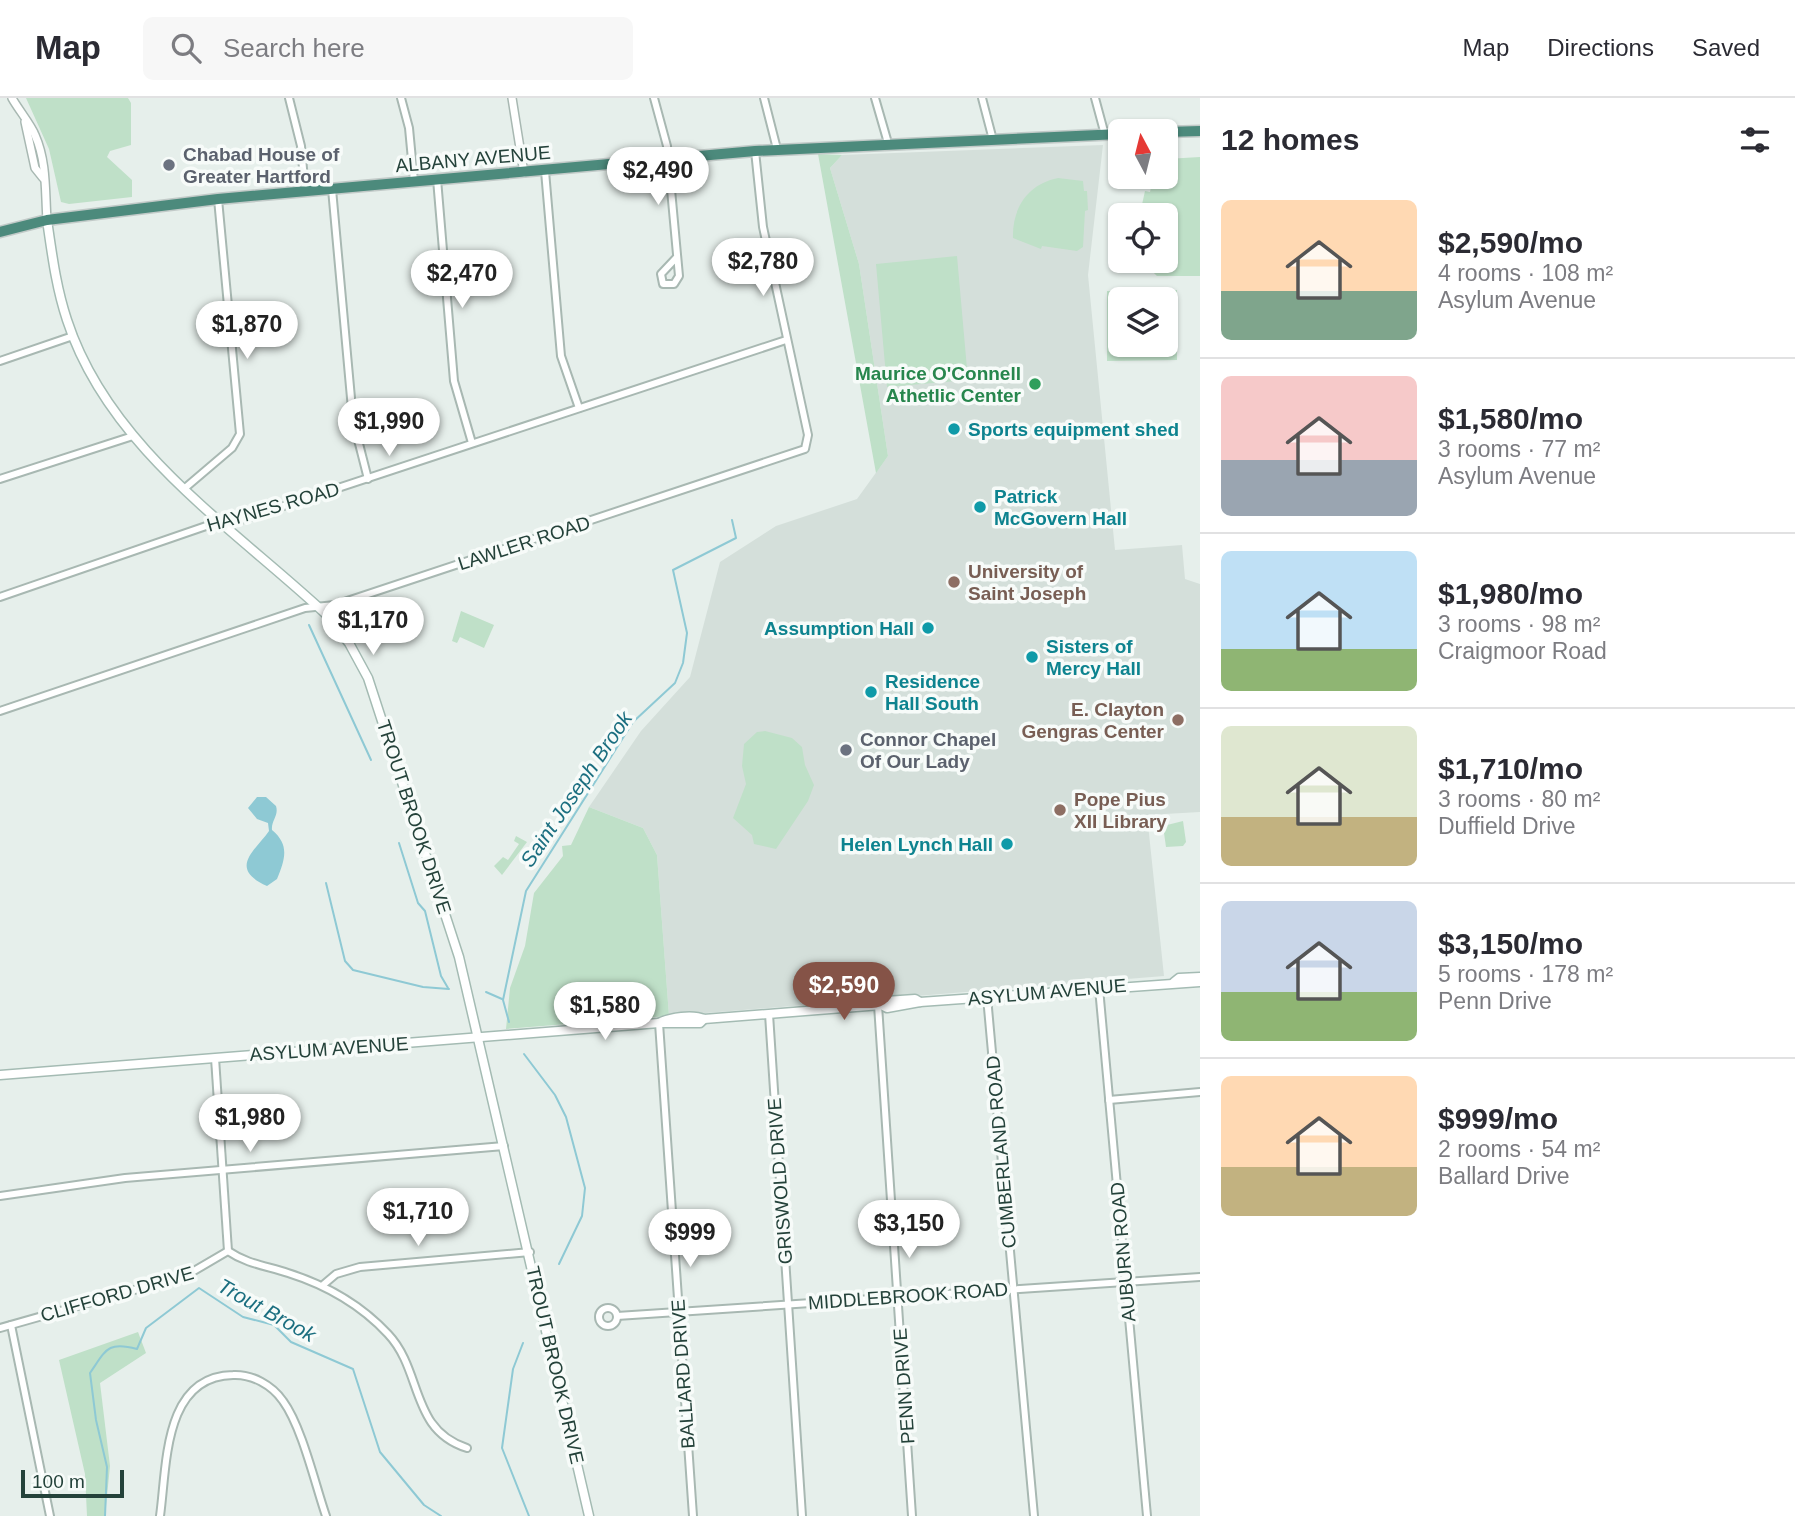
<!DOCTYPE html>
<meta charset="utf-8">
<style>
body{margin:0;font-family:Arial,sans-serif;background:#f7f7f7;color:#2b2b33;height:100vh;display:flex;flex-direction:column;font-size:26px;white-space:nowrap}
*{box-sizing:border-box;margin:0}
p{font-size:23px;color:#7c7c81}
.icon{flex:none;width:38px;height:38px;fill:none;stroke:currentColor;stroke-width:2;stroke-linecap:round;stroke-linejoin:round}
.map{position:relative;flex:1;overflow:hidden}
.sheet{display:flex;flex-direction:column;background:#fff;width:595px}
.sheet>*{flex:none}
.needle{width:46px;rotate:353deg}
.fabs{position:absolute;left:1108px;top:21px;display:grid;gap:14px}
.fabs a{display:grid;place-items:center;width:70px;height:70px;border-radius:10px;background:#fff;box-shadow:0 2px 5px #0004;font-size:35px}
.scale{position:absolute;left:21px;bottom:18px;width:103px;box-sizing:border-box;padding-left:7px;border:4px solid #24423a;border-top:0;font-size:19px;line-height:24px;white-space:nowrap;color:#24423a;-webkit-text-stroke:5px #f7fbf9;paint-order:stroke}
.price{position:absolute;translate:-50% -60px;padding:0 16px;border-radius:24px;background:#fff;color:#222;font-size:23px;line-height:46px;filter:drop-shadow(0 2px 4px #0008)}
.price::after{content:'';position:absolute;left:50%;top:42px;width:21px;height:16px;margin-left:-10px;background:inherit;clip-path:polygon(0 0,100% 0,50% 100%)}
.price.on{background:#855347;color:#fff}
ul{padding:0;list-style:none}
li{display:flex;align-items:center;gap:21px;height:175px;padding:0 21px}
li+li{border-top:2px solid #e1e1e2}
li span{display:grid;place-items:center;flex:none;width:196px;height:140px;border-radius:10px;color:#555}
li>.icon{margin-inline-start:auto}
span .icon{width:84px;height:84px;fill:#fffc;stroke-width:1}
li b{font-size:30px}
h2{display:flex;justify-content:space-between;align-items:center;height:84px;padding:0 21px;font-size:30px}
header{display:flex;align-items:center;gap:42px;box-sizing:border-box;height:98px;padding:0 35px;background:#fff;border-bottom:2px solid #e1e1e2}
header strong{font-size:33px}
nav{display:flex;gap:38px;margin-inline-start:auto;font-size:24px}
.search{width:490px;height:63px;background:#f7f7f7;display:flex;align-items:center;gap:18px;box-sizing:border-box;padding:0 24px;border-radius:10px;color:#7c7c81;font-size:26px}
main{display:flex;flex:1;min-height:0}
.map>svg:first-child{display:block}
.built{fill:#d4dfda}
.green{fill:#bfe0c8;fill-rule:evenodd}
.water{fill:#8ec9d4}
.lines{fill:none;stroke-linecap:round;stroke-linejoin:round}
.stream{stroke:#8ec9d4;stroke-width:2}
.minor-casing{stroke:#a8b8b2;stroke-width:10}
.tertiary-casing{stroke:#a8b8b2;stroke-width:10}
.secondary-casing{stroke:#a4bbb3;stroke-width:11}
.trunk-casing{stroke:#c2cac8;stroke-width:13}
.minor{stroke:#fff;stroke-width:6}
.tertiary{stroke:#fff;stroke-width:7}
.secondary{stroke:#fff;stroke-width:8}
.trunk{stroke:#4c8a7c;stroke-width:10}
.worship-dot{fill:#6b7280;stroke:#f7fbf9;stroke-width:2.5}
.leisure-dot{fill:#2e9e5b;stroke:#f7fbf9;stroke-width:2.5}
.culture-dot{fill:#0f9aa8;stroke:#f7fbf9;stroke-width:2.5}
.education-dot{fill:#8d6e63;stroke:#f7fbf9;stroke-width:2.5}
.labels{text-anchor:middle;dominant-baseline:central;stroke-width:7;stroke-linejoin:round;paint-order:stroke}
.worship-label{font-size:19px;font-weight:bold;fill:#5b616d;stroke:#f7fbf9;text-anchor:start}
.street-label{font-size:19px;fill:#24423a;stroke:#f7fbf9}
.leisure-label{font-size:19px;font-weight:bold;fill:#27864d;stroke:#f7fbf9;text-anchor:end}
.culture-label{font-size:19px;font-weight:bold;fill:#0d838f;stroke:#f7fbf9;text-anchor:start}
.education-label{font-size:19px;font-weight:bold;fill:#785e54;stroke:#f7fbf9;text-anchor:start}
.water-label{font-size:21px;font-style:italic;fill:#1c6f80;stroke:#f7fbf9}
</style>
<header>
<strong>Map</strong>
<div class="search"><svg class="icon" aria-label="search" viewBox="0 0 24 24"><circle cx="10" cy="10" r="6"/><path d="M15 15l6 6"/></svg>Search here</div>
<nav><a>Map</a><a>Directions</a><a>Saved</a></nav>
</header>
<main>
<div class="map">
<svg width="1200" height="1418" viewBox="0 0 1200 1418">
<rect width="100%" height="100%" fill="#e6efeb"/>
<path class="built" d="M 1103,47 L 1088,177 L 1115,452 L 1182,447 L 1185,481 L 1200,486 L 1200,714 L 1147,717 L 1164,878 L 669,918 L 657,757 L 643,730 L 589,709 L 641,633 L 690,579 L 720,464 L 776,428 L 857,401 L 888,358 L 859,166 L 830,70 L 842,57 Z"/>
<g class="green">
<path d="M 26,0 L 128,0 L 131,5 L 131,47 L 110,53 L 107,59 L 132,82 L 132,99 L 69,106 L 61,104 L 49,51 Z"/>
<path d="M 818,56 L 842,57 L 830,70 L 859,166 L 888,358 L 876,375 Z"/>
<path d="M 1200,59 L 1200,178 L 1157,178 L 1146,167 L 1146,163 L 1166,163 L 1166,117 L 1147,117 L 1147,112 L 1141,111 L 1145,93 L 1150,94 L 1151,89 L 1145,88 L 1147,79 L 1166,79 L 1166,61 Z"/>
<path d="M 1058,80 L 1083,83 L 1084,93 L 1087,93 L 1088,112 L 1085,113 L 1083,149 L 1077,153 L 1042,148 L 1041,151 L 1013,140 C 1012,110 1028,86 1058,80 Z"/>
<path d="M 957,158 L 968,282 L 887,289 L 876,166 Z"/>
<path d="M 1177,192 L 1177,262 L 1107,263 L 1107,193 ZM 1120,201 L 1166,201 L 1166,247 L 1120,247 Z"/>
<path d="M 461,513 L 494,527 L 484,550 L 460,539 L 457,545 L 452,543 Z"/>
<path d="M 765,633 L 792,640 L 802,649 L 805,667 L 814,687 L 808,703 L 776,751 L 754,746 L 752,737 L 733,720 L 746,686 L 742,668 L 744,646 L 757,634 Z"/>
<path d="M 589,709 L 643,730 L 657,757 L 669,918 L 506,931 L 510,890 L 525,848 L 534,795 L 563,758 L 562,748 L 571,747 Z"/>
<path d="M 1183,723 L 1186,744 L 1183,748 L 1166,749 L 1163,728 Z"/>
<path d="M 516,738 L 527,744 L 502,777 L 494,768 L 503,759 L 508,762 L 519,746 L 514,743 Z"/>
<path d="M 138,1234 L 146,1255 L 100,1285 L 110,1368 L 105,1418 L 87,1418 L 85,1376 L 59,1262 Z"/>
</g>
<path class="water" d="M 257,699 L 266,699 L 276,708 C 279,718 271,722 272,732 C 290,747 285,761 277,781 L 267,788 C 227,770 256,752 269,733 L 268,725 L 257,721 L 248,710 Z"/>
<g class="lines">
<g class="stream">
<path d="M 309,527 L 371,662"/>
<path d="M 399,745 L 418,805 L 425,813 L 441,878 L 448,890"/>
<path d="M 326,785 L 345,863 L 353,872 L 423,889 L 449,891"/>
<path d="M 486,894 L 502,901"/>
<path d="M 509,924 L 503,902 L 526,793 L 633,624 L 675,585 L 683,565 L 687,535 L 673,472 L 736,440 L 732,422"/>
<path d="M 524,956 L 555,997 L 566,1019 L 585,1090 L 582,1118 L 559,1166"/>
<path d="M 523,1245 L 513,1271 L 502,1350 L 529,1418"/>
<path d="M 105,1418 L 107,1369 L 96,1322 L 90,1275 C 106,1252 107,1243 137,1251 L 146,1230 L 199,1190 L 243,1219 L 274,1227 L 291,1244 L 353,1271 L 380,1354 L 424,1407 L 441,1418"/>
</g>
<g class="minor-casing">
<g id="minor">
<path d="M 289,0 L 301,48 L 305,93"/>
<path d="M 401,0 L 409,30 L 414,83"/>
<path d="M 654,0 L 667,48 L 679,178 L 674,186 L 663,186 L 661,176 L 677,159"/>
<path d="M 764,0 L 777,51"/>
<path d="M 875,0 L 888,45"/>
<path d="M 982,0 L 993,42"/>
<path d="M 1095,0 L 1105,37"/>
<path d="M 545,73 L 561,258 L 579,310"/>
<path d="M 437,81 L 454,283 L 472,345"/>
<path d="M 332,91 L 353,322 L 368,381"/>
<path d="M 0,263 L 73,238"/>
<path d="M 0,381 L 133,338"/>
<path d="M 185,390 L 232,350 L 240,336 L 218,101"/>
<path d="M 0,499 L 209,427 L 238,423 L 786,242"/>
<path d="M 0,613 L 305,510 L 335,507 L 805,351 L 808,337 L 763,129 L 755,53"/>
<path d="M 1099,890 L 1147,1418"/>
<path d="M 987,899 L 1034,1418"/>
<path d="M 878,907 L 912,1418"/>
<path d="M 769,916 L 802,1418"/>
<path d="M 659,925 L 693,1418"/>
<path d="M 215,960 L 228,1153"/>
<path d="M 1109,1002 L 1200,994"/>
<path d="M 0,1098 L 125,1080 L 504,1048"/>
<path d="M 228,1153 C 247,1166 267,1168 288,1175 C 326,1187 361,1207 388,1236 C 423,1273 410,1332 467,1350"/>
<path d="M 323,1187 L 336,1176 L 360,1169 L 530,1154"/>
<circle cx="608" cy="1219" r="9"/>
<path d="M 617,1218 L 1200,1179"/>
<path d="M 11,1227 L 50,1418"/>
<path d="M 0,1230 L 187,1177 L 228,1153"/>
<path d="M 160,1418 C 167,1368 163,1278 233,1277 C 252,1276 272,1287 283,1303 C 302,1329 315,1386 326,1418"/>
</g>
</g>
<g class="tertiary-casing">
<g id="tertiary">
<path d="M 12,0 C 18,11 32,28 35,37 C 47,64 45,93 47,122"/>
<path d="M 512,0 L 524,75"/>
<path d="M 25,24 L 35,70 L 43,80"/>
</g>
</g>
<g class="secondary-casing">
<g id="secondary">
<path d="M 47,122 C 52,156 56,189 67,222 C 109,351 234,430 328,518 L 349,545 L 368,580 L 459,859 L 589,1418"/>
<path d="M 1174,884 L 1179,880 L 1200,879"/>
<path d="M 881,907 L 887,910 L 920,904 L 1200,884"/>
<path d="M 659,925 C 670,919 693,916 704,921 L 881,907 L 886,903 L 915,901 L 920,904"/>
<path d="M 0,977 L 659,925 L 700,925 L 704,921"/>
</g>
</g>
<g class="trunk-casing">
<g id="trunk">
<path d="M 1166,34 L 1200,33"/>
<path d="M 0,134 L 47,122 L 218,101 L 755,53 L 1120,36"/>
</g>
</g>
<use href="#minor" class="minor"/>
<use href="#tertiary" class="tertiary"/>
<use href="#secondary" class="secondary"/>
<use href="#trunk" class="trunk"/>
</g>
<g class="worship-dot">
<circle cx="169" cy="67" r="7"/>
<circle cx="846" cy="652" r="7"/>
</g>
<circle class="leisure-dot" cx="1035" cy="286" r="7"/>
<g class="culture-dot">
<circle cx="954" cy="331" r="7"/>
<circle cx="980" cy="409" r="7"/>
<circle cx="928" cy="530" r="7"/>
<circle cx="1032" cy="559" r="7"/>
<circle cx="871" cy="594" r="7"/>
<circle cx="1007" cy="746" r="7"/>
</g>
<g class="education-dot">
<circle cx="954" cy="484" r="7"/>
<circle cx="1178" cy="622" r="7"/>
<circle cx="1060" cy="712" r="7"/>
</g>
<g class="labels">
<g class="worship-label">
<text x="183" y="56">Chabad House of<tspan x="183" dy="22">Greater Hartford</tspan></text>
<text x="860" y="641">Connor Chapel<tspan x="860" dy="22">Of Our Lady</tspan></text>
</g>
<g class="street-label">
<text transform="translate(473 61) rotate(-5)">ALBANY AVENUE</text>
<text transform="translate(273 409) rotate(-16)">HAYNES ROAD</text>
<text transform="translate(524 445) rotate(-18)">LAWLER ROAD</text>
<text transform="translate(414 719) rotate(72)">TROUT BROOK DRIVE</text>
<text transform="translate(1047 894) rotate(-5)">ASYLUM AVENUE</text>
<text transform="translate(329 951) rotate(-4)">ASYLUM AVENUE</text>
<text transform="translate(1001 1054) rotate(-95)">CUMBERLAND ROAD</text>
<text transform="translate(780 1083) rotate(-94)">GRISWOLD DRIVE</text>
<text transform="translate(1123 1154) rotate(-95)">AUBURN ROAD</text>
<text transform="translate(117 1196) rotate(-16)">CLIFFORD DRIVE</text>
<text transform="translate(908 1198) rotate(-4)">MIDDLEBROOK ROAD</text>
<text transform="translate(555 1267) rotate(77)">TROUT BROOK DRIVE</text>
<text transform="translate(683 1276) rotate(-94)">BALLARD DRIVE</text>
<text transform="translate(904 1288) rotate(-94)">PENN DRIVE</text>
</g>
<g class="leisure-label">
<text x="1021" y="275">Maurice O'Connell<tspan x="1021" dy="22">Athetlic Center</tspan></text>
</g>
<g class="culture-label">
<text x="968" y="331">Sports equipment shed</text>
<text x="994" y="398">Patrick<tspan x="994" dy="22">McGovern Hall</tspan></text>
<text x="914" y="530" text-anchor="end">Assumption Hall</text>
<text x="1046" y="548">Sisters of<tspan x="1046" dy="22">Mercy Hall</tspan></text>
<text x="885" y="583">Residence<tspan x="885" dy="22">Hall South</tspan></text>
<text x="993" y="746" text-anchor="end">Helen Lynch Hall</text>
</g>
<g class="education-label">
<text x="968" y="473">University of<tspan x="968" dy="22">Saint Joseph</tspan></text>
<text x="1164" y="611" text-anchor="end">E. Clayton<tspan x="1164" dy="22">Gengras Center</tspan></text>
<text x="1074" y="701">Pope Pius<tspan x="1074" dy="22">XII Library</tspan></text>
</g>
<g class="water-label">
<text transform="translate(576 691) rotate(-56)">Saint Joseph Brook</text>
<text transform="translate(267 1212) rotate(29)">Trout Brook</text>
</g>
</g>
</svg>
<div class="fabs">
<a><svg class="needle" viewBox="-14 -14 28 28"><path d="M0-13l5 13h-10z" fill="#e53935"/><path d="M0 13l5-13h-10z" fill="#7c7c81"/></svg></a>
<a><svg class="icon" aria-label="locate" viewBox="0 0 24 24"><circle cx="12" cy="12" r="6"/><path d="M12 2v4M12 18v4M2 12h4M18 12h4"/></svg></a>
<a><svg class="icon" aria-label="layers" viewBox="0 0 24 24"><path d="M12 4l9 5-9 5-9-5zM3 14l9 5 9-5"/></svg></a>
</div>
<div class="scale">100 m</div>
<b class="price" style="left:658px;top:109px">$2,490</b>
<b class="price" style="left:763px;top:200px">$2,780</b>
<b class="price" style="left:462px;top:212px">$2,470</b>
<b class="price" style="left:247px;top:263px">$1,870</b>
<b class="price" style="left:389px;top:360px">$1,990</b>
<b class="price" style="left:373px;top:559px">$1,170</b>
<b class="price on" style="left:844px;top:924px">$2,590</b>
<b class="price" style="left:605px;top:944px">$1,580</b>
<b class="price" style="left:250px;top:1056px">$1,980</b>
<b class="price" style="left:418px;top:1150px">$1,710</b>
<b class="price" style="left:909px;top:1162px">$3,150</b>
<b class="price" style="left:690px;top:1171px">$999</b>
</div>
<section class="sheet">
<h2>12 homes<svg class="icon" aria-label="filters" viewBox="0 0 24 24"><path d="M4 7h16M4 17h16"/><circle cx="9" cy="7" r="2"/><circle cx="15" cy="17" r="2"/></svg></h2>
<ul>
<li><span style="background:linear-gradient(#ffd9b3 65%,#7fa58c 0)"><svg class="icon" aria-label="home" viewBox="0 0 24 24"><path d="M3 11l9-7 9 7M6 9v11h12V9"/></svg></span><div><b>$2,590/mo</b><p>4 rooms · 108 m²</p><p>Asylum Avenue</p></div></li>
<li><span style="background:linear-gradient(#f6c9c9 60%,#9aa5b1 0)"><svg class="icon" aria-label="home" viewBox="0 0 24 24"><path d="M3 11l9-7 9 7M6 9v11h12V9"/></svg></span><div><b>$1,580/mo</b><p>3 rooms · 77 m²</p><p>Asylum Avenue</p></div></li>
<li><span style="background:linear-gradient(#bfe0f5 70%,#8fb573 0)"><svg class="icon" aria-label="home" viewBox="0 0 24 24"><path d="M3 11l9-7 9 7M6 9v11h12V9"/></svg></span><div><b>$1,980/mo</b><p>3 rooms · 98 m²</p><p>Craigmoor Road</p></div></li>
<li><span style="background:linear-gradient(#dfe7d0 65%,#c2b280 0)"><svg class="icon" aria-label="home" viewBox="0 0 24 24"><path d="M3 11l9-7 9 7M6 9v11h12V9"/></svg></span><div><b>$1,710/mo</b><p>3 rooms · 80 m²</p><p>Duffield Drive</p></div></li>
<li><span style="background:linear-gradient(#c9d6e8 65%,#8fb573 0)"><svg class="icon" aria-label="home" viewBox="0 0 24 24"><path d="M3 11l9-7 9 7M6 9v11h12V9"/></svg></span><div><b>$3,150/mo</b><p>5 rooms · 178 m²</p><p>Penn Drive</p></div></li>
<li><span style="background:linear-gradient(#ffd9b3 65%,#c2b280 0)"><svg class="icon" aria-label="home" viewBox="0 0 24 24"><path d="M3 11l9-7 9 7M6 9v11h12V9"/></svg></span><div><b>$999/mo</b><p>2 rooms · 54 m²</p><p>Ballard Drive</p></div></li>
</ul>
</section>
</main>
